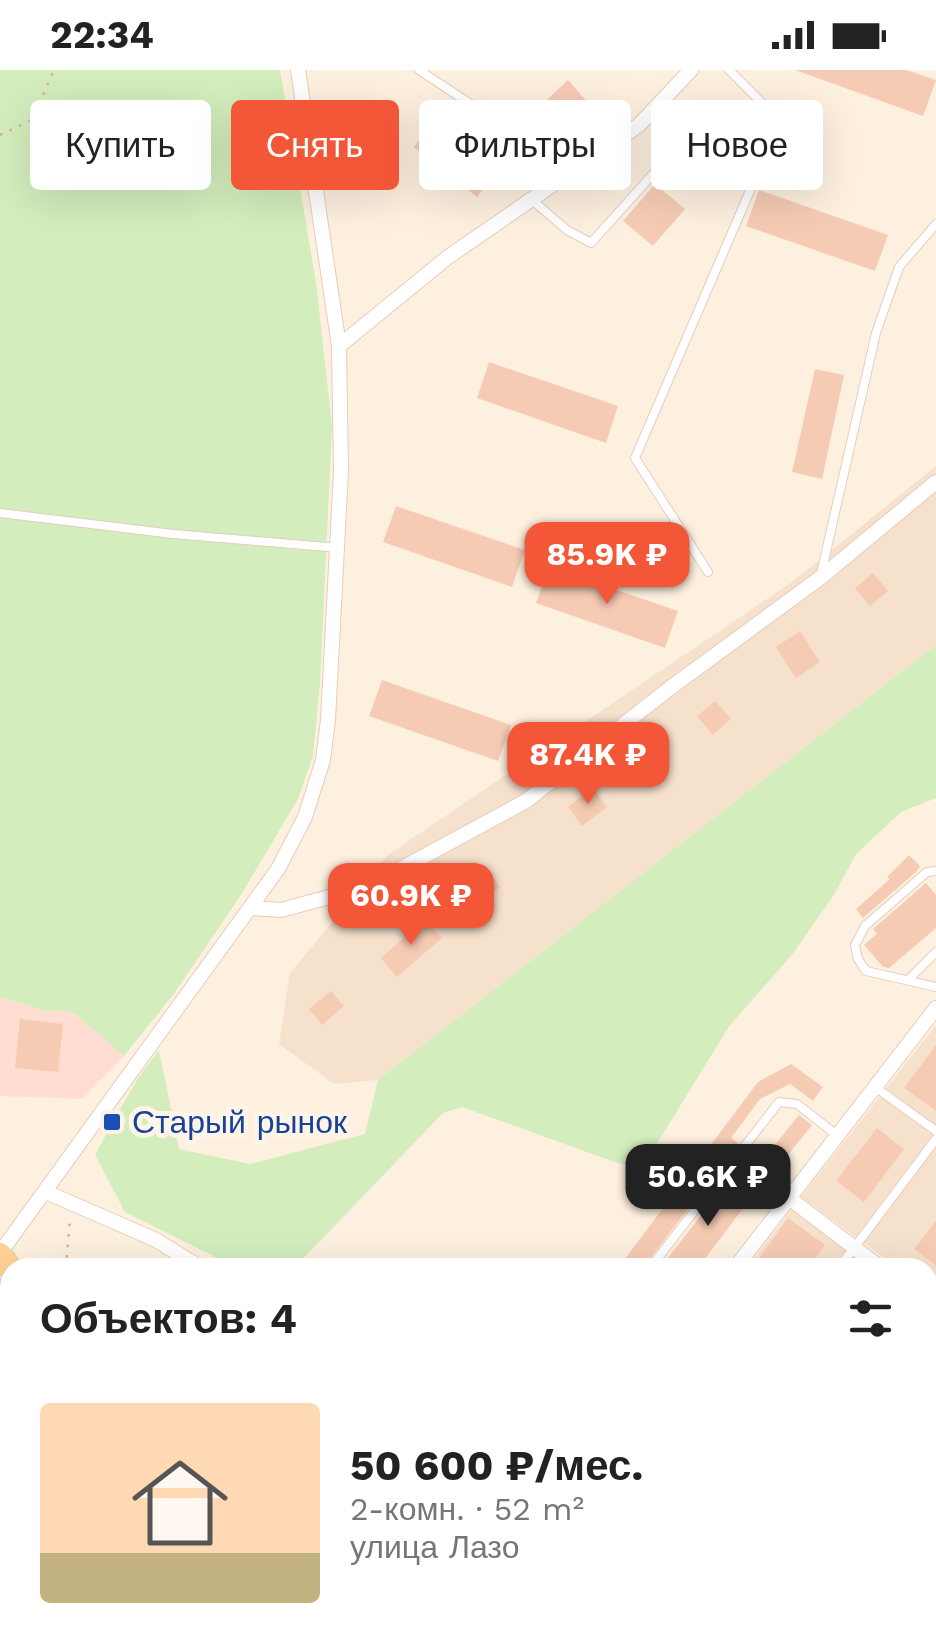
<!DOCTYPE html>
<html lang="ru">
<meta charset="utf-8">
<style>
body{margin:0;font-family:"Work Sans",sans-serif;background:#f2f2f2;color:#222;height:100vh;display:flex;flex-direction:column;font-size:38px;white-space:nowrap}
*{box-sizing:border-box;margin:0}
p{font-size:32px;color:#767676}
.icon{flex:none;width:55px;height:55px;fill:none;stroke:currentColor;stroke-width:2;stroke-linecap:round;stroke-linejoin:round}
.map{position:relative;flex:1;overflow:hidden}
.drawer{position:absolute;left:0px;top:1188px;width:938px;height:392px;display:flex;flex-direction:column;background:#fff;border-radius:30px 30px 0 0;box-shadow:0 10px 40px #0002}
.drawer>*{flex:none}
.hud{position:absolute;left:30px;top:30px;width:878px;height:90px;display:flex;gap:20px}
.price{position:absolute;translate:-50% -85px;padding:0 22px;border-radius:20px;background:#f45738;color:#fff;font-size:32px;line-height:65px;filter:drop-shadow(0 2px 5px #0008)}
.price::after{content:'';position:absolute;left:50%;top:60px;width:30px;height:22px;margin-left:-15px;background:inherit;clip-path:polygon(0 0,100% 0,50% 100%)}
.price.current{background:#222;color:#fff}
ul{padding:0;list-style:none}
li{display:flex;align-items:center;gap:30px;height:250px;padding:0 40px}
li+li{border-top:2px solid #e0e0e0}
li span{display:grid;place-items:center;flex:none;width:280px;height:200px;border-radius:10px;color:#555}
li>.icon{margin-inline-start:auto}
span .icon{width:120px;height:120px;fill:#fffc;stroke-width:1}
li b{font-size:42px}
h2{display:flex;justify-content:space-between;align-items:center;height:120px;padding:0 40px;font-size:42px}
.tag{padding:0 35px;border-radius:10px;background:#fff;box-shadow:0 10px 40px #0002;font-size:35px;line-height:90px}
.tag.current{background:#f45738;color:#fff}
.status{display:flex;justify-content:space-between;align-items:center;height:70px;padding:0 50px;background:#fff;direction:ltr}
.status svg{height:28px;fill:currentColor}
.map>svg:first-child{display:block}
.residential{fill:#f6e1cd}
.commercial{fill:#ffddd2}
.green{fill:#d3edbc}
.building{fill:#f6cbb4}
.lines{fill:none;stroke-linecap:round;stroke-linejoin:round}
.lane-casing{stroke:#e5cdbd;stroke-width:10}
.street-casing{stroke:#e5cdbd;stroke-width:16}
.primary-casing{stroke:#dcd3cf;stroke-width:25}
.path{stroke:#dbae97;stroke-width:2.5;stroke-dasharray:2.5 8;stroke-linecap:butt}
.lane{stroke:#fff;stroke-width:8}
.street{stroke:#fff;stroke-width:14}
.primary{stroke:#ffd295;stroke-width:22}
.transit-dot{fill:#1a4fb4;stroke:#fff4e7;stroke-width:4}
.labels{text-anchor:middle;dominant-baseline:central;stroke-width:10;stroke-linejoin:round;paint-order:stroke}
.transit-label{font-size:32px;fill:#164399;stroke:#fff4e7;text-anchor:start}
</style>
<div class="status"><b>22:34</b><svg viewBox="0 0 49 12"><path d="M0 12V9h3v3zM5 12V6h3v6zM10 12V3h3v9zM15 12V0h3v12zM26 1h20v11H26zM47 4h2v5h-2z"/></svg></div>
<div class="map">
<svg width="936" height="1578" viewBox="0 0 936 1578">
<rect width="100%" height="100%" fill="#fef0df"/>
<g class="residential">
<path d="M 936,396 L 936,575 L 378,1010 L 334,1014 L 279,974 L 290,903 L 389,784 L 792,512 Z"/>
<path d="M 936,955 L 936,1226 L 928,1220 L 928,1198 L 897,1197 L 801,1127 Z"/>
<path d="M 792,1139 L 869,1197 L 747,1198 Z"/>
<path d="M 928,1242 L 936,1249 L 936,1578 L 543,1578 L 541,1570 L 928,1570 Z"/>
</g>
<path class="commercial" d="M 0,927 L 47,941 L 66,941 L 78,946 L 124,986 L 82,1029 L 0,1026 Z"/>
<g class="green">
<path d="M 0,0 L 280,0 L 316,212 L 332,357 L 320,613 L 313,686 L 298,729 L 241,825 L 173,925 L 124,986 L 78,946 L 67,941 L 47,941 L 0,927 Z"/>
<path d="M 936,575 L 936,728 L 901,742 L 856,784 L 834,825 L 791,886 L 730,955 L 648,1088 L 635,1094 L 620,1094 L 462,1037 L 443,1043 L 295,1197 L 235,1197 L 125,1142 L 95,1085 L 107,1063 L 121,1062 L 126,1050 L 119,1041 L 139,1007 L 159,980 L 179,1079 L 250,1094 L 365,1064 L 378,1010 Z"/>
<path d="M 10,1265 L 10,1339 L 0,1468 L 0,1394 Z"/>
<path d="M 242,1570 L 326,1570 L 319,1578 L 218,1578 Z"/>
</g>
<g class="building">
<path d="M 795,0 L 906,0 L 936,10 L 923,46 Z"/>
<path d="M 568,10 L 589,34 L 523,95 L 502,72 Z"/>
<path d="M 450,31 L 485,59 L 470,78 L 498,101 L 477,127 L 414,77 Z"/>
<path d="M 655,114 L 685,139 L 653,176 L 623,151 Z"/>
<path d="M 759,120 L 888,165 L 875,201 L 746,156 Z"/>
<path d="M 489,292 L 618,336 L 606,373 L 477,328 Z"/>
<path d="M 815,299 L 844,305 L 822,409 L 792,402 Z"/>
<path d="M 396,436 L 525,480 L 512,517 L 383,472 Z"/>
<path d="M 549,497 L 678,541 L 665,578 L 536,533 Z"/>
<path d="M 873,503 L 888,521 L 870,536 L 855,518 Z"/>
<path d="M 800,561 L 820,592 L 796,608 L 776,577 Z"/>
<path d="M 382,610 L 511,655 L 498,691 L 369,646 Z"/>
<path d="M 715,631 L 731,649 L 713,665 L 697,646 Z"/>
<path d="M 593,718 L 607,737 L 582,756 L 568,737 Z"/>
<path d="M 909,785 L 920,796 L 916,802 L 863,848 L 856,839 L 890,809 L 887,807 Z"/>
<path d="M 486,798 L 500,817 L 481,831 L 467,812 Z"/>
<path d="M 926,813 L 936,825 L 936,858 L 889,898 L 883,897 L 864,875 L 877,864 L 873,859 Z"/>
<path d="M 425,849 L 442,868 L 397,907 L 381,888 Z"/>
<path d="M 331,921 L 344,936 L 322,955 L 309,939 Z"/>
<path d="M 20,949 L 63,954 L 58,1002 L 15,998 Z"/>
<path d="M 936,975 L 936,1041 L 904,1018 Z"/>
<path d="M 791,994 L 823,1017 L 813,1031 L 790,1014 L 760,1029 L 731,1068 L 738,1073 L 643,1198 L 618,1198 L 758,1012 Z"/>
<path d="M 799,1045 L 812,1055 L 762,1117 L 736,1100 L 749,1082 L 761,1092 Z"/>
<path d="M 877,1058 L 904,1079 L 864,1132 L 836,1111 Z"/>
<path d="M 727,1112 L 750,1129 L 698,1198 L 660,1198 Z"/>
<path d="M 788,1148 L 825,1175 L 808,1198 L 752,1198 Z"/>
<path d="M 936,1151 L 936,1195 L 914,1179 Z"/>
</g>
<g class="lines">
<g class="lane-casing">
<g id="lane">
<path d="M 419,0 L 507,58"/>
<path d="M 532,130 L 567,160 L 591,173 L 671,84"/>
<path d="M 0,443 L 173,464 L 339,478"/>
<path d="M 708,502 L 635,388 L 752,116 L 767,38 L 729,0"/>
<path d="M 821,504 L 876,263 L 899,197 L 936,154"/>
<path d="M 936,801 L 927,802 L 865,856 L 855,875 L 858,889 L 866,901 L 936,917"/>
<path d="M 908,910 L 936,882"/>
<path d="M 875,1017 L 936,1061"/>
<path d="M 725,1101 L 779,1140"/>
<path d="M 650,1198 L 779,1032 L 797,1034 L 838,1066"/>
<path d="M 839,1198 L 936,1069"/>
<path d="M 928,1277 L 936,1266"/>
<path d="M 928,1312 L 936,1319"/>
<path d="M 352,1570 L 356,1578"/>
<path d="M 568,1570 L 570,1578"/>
<path d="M 84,1578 L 85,1570"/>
</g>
</g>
<g class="street-casing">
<g id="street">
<path d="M 339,276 L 448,187 L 639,55 L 691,0"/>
<path d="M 251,838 L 281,840 L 344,823 L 395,802 L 526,731 L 670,618 L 820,508 L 936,412"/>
<path d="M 46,1122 L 156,1170 L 201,1198"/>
<path d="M 789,1128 L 881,1198"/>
<path d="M 0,1183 L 278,799 L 305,747 L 323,690 L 328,650 L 341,401 L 339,276 L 298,0"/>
<path d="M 735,1198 L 936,938"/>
<path d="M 928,1232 L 936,1238"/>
<path d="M 529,1570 L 532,1578"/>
</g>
</g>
<g class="primary-casing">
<g id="primary">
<path d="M 0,1184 L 10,1198"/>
<path d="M 0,1221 L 4,1226 L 0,1284"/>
<path d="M 3,1578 L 10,1477"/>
</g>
</g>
<g class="path">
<path d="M 0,65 L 32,50 L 54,0"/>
<path d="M 66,1198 L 70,1148"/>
<path d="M 35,1578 L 35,1570"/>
</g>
<use href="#lane" class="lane"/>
<use href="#street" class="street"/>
<use href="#primary" class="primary"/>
</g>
<rect class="transit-dot" x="102" y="1042" width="20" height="20" rx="5"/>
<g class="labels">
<g class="transit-label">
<text x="132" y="1052">Старый рынок</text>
</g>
</g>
</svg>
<b class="price" style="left:607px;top:537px">85.9K ₽</b>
<b class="price" style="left:588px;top:737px">87.4K ₽</b>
<b class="price" style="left:411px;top:878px">60.9K ₽</b>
<b class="price current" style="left:708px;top:1159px">50.6K ₽</b>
<div class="hud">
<a class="tag">Купить</a>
<a class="tag current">Снять</a>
<a class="tag">Фильтры</a>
<a class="tag">Новое</a>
</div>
<section class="drawer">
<h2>Объектов: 4<svg class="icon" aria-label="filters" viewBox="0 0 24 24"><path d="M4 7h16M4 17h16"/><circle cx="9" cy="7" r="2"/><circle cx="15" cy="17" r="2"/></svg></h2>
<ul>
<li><span style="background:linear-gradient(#ffd9b3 75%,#c2b280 0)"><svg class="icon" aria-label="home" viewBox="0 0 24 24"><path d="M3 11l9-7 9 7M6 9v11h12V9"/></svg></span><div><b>50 600 ₽/мес.</b><p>2-комн. · 52 m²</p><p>улица Лазо</p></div></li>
</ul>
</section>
</div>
